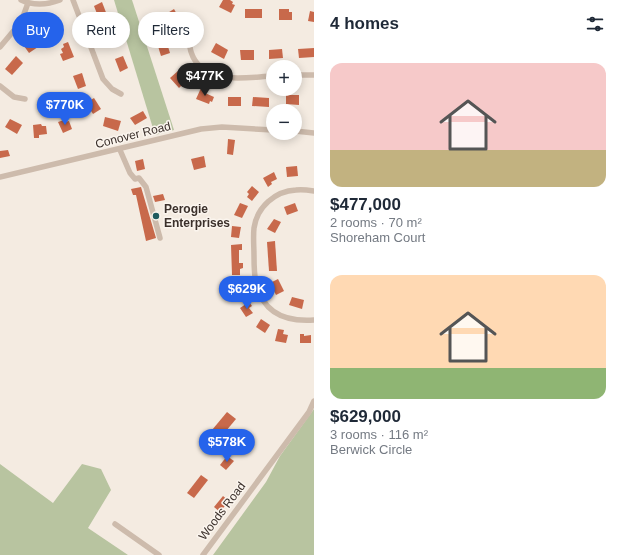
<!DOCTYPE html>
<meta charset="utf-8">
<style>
body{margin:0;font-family:Helvetica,sans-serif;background:#f6f6f7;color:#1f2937;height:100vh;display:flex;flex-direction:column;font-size:15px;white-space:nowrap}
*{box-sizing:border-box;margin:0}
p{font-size:13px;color:#747a83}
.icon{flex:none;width:22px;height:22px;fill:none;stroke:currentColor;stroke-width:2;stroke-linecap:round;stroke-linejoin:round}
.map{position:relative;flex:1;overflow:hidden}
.drawer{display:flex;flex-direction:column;background:#fff;width:308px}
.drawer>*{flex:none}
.guide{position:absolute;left:12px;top:12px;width:242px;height:36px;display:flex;gap:8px}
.buttons{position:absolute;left:266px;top:60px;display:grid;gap:8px}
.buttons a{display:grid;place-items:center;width:36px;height:36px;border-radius:50%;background:#fff;box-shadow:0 2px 10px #0003;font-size:20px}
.price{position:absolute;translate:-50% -34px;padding:0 9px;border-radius:14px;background:#2563eb;color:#fff;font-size:13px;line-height:26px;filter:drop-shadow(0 1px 2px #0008)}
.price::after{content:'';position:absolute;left:50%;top:24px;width:12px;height:9px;margin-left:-6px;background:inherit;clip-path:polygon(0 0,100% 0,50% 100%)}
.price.selected{background:#222;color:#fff}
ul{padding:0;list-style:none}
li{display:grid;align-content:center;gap:8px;height:212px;padding:0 16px}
li span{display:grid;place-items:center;height:124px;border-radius:12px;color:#555}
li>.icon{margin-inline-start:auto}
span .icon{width:72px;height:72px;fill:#fffc;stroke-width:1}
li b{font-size:17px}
h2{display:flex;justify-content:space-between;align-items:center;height:48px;padding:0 16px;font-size:17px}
.pill{padding:0 14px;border-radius:18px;background:#fff;box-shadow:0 2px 10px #0003;font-size:14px;line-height:36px}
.pill.selected{background:#2563eb;color:#fff}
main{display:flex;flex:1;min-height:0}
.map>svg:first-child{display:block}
.green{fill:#b8c4a0}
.building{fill:#c8694b}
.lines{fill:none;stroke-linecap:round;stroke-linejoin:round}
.minor{stroke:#cdbbac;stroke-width:5.5}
.poi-dot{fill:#1f5a5e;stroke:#fbf5ee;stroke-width:1.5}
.labels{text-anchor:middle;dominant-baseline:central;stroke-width:3;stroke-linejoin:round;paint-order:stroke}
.street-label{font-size:12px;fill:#3b302b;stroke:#fbf5ee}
.poi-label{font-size:12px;font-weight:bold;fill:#3b302b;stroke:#fbf5ee;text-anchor:start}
</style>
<main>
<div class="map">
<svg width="314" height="555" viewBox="0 0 314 555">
<rect width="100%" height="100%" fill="#f4ebe1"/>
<g class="green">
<path d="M 114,0 L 132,0 L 174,130 L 155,135 Z"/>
<path d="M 314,409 L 314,555 L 213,555 L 266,482 L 280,456 Z"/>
<path d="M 0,464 L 53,503 L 82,464 L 101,469 L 111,490 L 88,528 L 128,555 L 0,555 Z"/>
</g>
<g class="building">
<path d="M 223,0 L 230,0 L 233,2 L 232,4 L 235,5 L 231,13 L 219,7 Z"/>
<path d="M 102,2 L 107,15 L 99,19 L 94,6 Z"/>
<path d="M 174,9 L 179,18 L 163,27 L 158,19 Z"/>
<rect x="245" y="9" width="17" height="9"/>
<path d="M 279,9 L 289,9 L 289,12 L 292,12 L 292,20 L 279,20 Z"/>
<path d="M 310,11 L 314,12 L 314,22 L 308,21 Z"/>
<path d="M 61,20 L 62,29 L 48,31 L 47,22 Z"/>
<path d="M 114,30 L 118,43 L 109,46 L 105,34 Z"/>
<path d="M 35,38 L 41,45 L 29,53 L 24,46 Z"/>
<path d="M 166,40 L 170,53 L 161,56 L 157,43 Z"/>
<path d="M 68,42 L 74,57 L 63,61 L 60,54 L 63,53 L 61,49 L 64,47 L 63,44 Z"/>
<path d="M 216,43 L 228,50 L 224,59 L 211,52 Z"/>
<path d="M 314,48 L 314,57 L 299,58 L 298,49 Z"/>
<path d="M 282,49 L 283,58 L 269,59 L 269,50 Z"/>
<path d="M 240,50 L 254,50 L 254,60 L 241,60 Z"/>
<path d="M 16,56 L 23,63 L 12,75 L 5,69 Z"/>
<path d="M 123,56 L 128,68 L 120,72 L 115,59 Z"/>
<path d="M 179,70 L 183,74 L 180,76 L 187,83 L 183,87 L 181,86 L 179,88 L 170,78 Z"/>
<path d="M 82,73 L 86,86 L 78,89 L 73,76 Z"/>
<path d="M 201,88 L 206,90 L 205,93 L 214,97 L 212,102 L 210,101 L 209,104 L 196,99 Z"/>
<path d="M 286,95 L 299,95 L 299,105 L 286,104 Z"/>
<rect x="228" y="97" width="13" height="9"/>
<path d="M 253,97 L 269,98 L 269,107 L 252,106 Z"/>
<path d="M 94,98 L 101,109 L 93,114 L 86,103 Z"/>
<path d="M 143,111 L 147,118 L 135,125 L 130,118 Z"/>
<path d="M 105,117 L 121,121 L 118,131 L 103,126 Z"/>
<path d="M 10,119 L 22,125 L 17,134 L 5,127 Z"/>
<path d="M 64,120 L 65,122 L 69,121 L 72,129 L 63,133 L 58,122 Z"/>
<path d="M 41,124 L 42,126 L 46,126 L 47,134 L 39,135 L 39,138 L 34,138 L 33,125 Z"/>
<path d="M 228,139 L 235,140 L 233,155 L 227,154 Z"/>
<path d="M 8,150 L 10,156 L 0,158 L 0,151 Z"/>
<path d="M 204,156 L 206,167 L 194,170 L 191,159 Z"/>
<path d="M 143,159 L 145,169 L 137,171 L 135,161 Z"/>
<path d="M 297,166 L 298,176 L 287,177 L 286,167 Z"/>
<path d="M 274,172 L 277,179 L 271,182 L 272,184 L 268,187 L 263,178 Z"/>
<path d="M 252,186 L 259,192 L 252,201 L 247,197 L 249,194 L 247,192 Z"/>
<path d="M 141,187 L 156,238 L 146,241 L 136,195 L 133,195 L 131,189 Z"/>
<path d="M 163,194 L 165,200 L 155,202 L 153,196 Z"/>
<path d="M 240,203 L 248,206 L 242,218 L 234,215 Z"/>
<path d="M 295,203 L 298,211 L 287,215 L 284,207 Z"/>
<path d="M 274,219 L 281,222 L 275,233 L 267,229 Z"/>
<path d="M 232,226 L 241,227 L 239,238 L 231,237 Z"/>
<path d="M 275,241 L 277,271 L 269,271 L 267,242 Z"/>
<path d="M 242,244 L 242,250 L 239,250 L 239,263 L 243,263 L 243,268 L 240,269 L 240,275 L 232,275 L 231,245 Z"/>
<path d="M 278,279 L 284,291 L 276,295 L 270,283 Z"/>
<path d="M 243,283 L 244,287 L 242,288 L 243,294 L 236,296 L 233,285 Z"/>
<path d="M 292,297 L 304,300 L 302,309 L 289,305 Z"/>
<path d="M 249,302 L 252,306 L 249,308 L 253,313 L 246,317 L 240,308 Z"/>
<path d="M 261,319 L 270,325 L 265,333 L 256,327 Z"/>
<path d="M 278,329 L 284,330 L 283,334 L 288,335 L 286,343 L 275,341 Z"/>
<path d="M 300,334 L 304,334 L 304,336 L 311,335 L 311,343 L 300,343 Z"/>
<path d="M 227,412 L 236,419 L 221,437 L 212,430 Z"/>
<path d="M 227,456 L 234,461 L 226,470 L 220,465 Z"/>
<path d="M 201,475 L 208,480 L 194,498 L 187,493 Z"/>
<path d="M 223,496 L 229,501 L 220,512 L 214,507 Z"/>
</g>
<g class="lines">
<g class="minor">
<path d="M 21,0 C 34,6 47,5 60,0"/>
<path d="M 73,0 L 103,79 L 112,89 L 121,94"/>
<path d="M 192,36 C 188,44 190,50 193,57 C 208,86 247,77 273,76"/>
<path d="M 0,47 L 21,22 L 28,3"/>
<path d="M 295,75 L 314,75"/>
<path d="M 0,86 L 14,97 L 25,99"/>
<path d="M 295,131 L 314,133"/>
<path d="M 120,150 L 130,173 L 135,179 L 139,178 L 146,187 L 160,238"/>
<path d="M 0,177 L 201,129 L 222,127 L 273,130"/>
<path d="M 314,191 C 308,190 302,189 296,190 C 275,191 257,207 254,228 C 253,237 254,247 254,256 C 254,265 254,274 256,283 C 263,313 286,322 314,320"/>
<path d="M 115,524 L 159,555"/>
<path d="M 203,555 L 309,412 L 314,401"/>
</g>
</g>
<circle class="poi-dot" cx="156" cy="216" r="4"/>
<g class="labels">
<g class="street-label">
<text transform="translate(133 135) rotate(-14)">Conover Road</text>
<text transform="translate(222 511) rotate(-53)">Woods Road</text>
</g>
<g class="poi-label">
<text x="164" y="209">Perogie<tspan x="164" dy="14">Enterprises</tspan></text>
</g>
</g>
</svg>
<div class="buttons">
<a>+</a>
<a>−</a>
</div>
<b class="price selected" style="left:205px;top:97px">$477K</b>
<b class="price" style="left:65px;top:126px">$770K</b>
<b class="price" style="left:247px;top:310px">$629K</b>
<b class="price" style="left:227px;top:463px">$578K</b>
<div class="guide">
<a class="pill selected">Buy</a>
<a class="pill">Rent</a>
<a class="pill">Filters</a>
</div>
</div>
<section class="drawer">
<h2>4 homes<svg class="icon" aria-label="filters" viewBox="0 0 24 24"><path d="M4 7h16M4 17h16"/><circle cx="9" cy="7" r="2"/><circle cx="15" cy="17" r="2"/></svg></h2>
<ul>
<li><span style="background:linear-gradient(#f6c9c9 70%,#c2b280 0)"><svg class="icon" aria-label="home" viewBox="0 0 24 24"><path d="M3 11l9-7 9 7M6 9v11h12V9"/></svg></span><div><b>$477,000</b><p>2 rooms · 70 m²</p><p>Shoreham Court</p></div></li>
<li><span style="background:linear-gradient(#ffd9b3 75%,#8fb573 0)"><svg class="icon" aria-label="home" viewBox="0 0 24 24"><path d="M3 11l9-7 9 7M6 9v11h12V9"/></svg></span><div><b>$629,000</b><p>3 rooms · 116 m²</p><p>Berwick Circle</p></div></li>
</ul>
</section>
</main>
